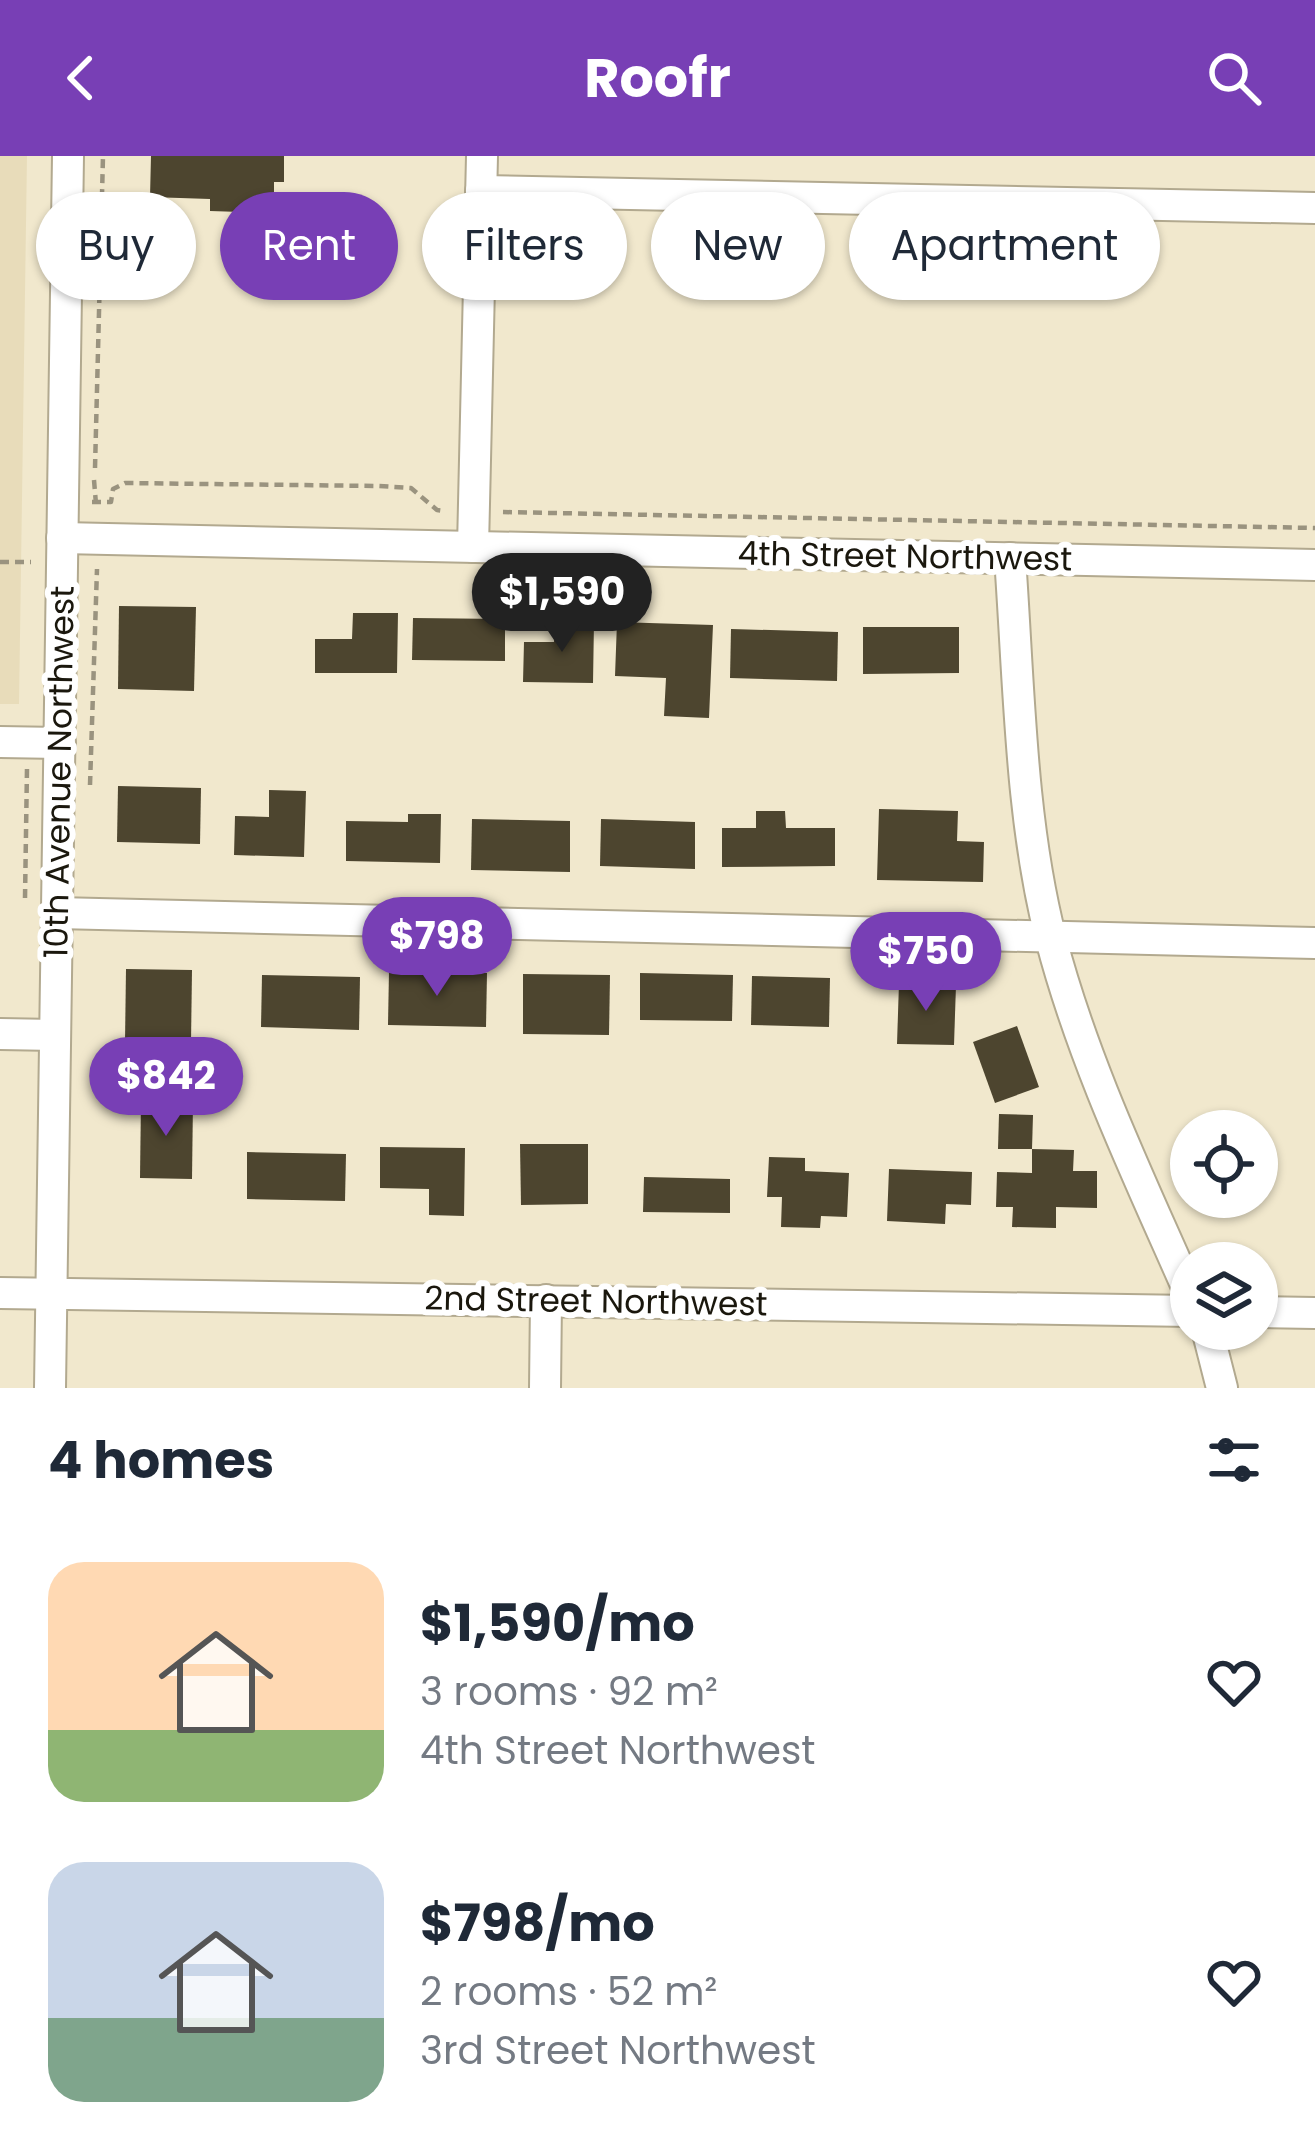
<!DOCTYPE html>
<meta charset="utf-8">
<style>
body{margin:0;font-family:Poppins,sans-serif;background:#f2f2f3;color:#1f2937;height:100vh;display:flex;flex-direction:column;font-size:45px;white-space:nowrap}
*{box-sizing:border-box;margin:0}
p{font-size:39px;color:#747a83}
.icon{flex:none;width:66px;height:66px;fill:none;stroke:currentColor;stroke-width:2;stroke-linecap:round;stroke-linejoin:round}
.map{position:relative;height:1232px;overflow:hidden}
.sheet{display:flex;flex-direction:column;background:#fff;flex:1}
.sheet>*{flex:none}
.guide{position:absolute;left:36px;top:36px;width:1245px;height:108px;display:flex;gap:24px}
.fabs{position:absolute;left:1170px;top:954px;display:grid;gap:24px}
.fabs a{display:grid;place-items:center;width:108px;height:108px;border-radius:50%;background:#fff;box-shadow:0 3px 9px #0004;font-size:60px}
.price{position:absolute;translate:-50% -102px;padding:0 27px;border-radius:42px;background:#783fb5;color:#fff;font-size:39px;line-height:78px;filter:drop-shadow(0 3px 6px #0008)}
.price::after{content:'';position:absolute;left:50%;top:72px;width:36px;height:27px;margin-left:-18px;background:inherit;clip-path:polygon(0 0,100% 0,50% 100%)}
.price.active{background:#222;color:#fff}
ul{padding:0;list-style:none}
li{display:flex;align-items:center;gap:36px;height:300px;padding:0 48px}
li span{display:grid;place-items:center;flex:none;width:336px;height:240px;border-radius:36px;color:#555}
li>.icon{margin-inline-start:auto}
span .icon{width:144px;height:144px;fill:#fffc;stroke-width:1}
li b{font-size:51px}
h2{display:flex;justify-content:space-between;align-items:center;height:144px;padding:0 48px;font-size:51px}
.tag{padding:0 42px;border-radius:54px;background:#fff;box-shadow:0 3px 9px #0004;font-size:42px;line-height:108px}
.tag.active{background:#783fb5;color:#fff}
header{display:flex;justify-content:space-between;align-items:center;height:156px;padding:0 48px;background:#783fb5;color:#fff;font-size:54px;font-weight:700}
.map>svg:first-child{display:block}
.built{fill:#e8dcba}
.building{fill:#4d452f}
.lines{fill:none;stroke-linecap:round;stroke-linejoin:round}
.minor-casing{stroke:#b2a98f;stroke-width:34}
.path{stroke:#9a937f;stroke-width:4.5;stroke-dasharray:9 6;stroke-linecap:butt}
.minor{stroke:#fff;stroke-width:30}
.labels{text-anchor:middle;dominant-baseline:central;stroke-width:12;stroke-linejoin:round;paint-order:stroke}
.street-label{font-size:33px;fill:#1a170d;stroke:#fff}
</style>
<header><svg class="icon" aria-label="back" viewBox="0 0 24 24"><path d="M15 5l-7 7 7 7"/></svg>Roofr<svg class="icon" aria-label="search" viewBox="0 0 24 24"><circle cx="10" cy="10" r="6"/><path d="M15 15l6 6"/></svg></header>
<div class="map">
<svg width="1315" height="1232" viewBox="0 0 1315 1232">
<rect width="100%" height="100%" fill="#f1e8cd"/>
<path class="built" d="M 0,0 L 27,0 L 19,548 L 0,548 Z"/>
<g class="building">
<path d="M 151,0 L 284,0 L 284,26 L 274,26 L 274,57 L 210,55 L 210,43 L 150,41 Z"/>
<path d="M 119,450 L 196,451 L 194,535 L 118,533 Z"/>
<path d="M 353,457 L 398,457 L 397,517 L 315,517 L 315,483 L 352,483 Z"/>
<path d="M 413,462 L 505,463 L 505,505 L 412,504 Z"/>
<path d="M 555,465 L 594,465 L 593,527 L 523,526 L 524,486 L 554,486 Z"/>
<path d="M 617,466 L 713,469 L 709,562 L 664,560 L 666,522 L 615,520 Z"/>
<path d="M 863,471 L 959,471 L 959,517 L 863,518 Z"/>
<path d="M 731,473 L 838,476 L 837,525 L 730,522 Z"/>
<path d="M 118,630 L 201,632 L 200,688 L 117,686 Z"/>
<path d="M 269,634 L 306,635 L 304,701 L 234,699 L 235,660 L 269,661 Z"/>
<path d="M 879,653 L 958,655 L 957,685 L 984,686 L 983,726 L 877,724 Z"/>
<path d="M 756,655 L 785,655 L 786,672 L 835,672 L 835,710 L 722,711 L 722,672 L 756,672 Z"/>
<path d="M 408,658 L 441,658 L 440,707 L 346,705 L 346,665 L 408,666 Z"/>
<path d="M 472,663 L 570,665 L 570,716 L 471,714 Z"/>
<path d="M 601,663 L 695,666 L 695,713 L 600,710 Z"/>
<path d="M 126,813 L 192,814 L 191,887 L 125,886 Z"/>
<path d="M 389,815 L 487,817 L 486,871 L 388,869 Z"/>
<path d="M 640,817 L 733,819 L 732,865 L 640,864 Z"/>
<path d="M 523,818 L 610,819 L 609,879 L 523,878 Z"/>
<path d="M 262,819 L 360,821 L 359,874 L 261,871 Z"/>
<path d="M 752,820 L 830,822 L 829,871 L 751,869 Z"/>
<path d="M 899,827 L 956,829 L 954,889 L 897,888 Z"/>
<path d="M 1017,870 L 1039,931 L 995,947 L 973,886 Z"/>
<path d="M 141,943 L 193,944 L 192,1023 L 140,1022 Z"/>
<path d="M 999,958 L 1033,959 L 1032,993 L 998,993 Z"/>
<path d="M 520,988 L 588,988 L 588,1048 L 521,1049 Z"/>
<path d="M 380,991 L 465,992 L 464,1060 L 429,1059 L 429,1033 L 380,1032 Z"/>
<path d="M 1032,993 L 1074,994 L 1073,1015 L 1097,1015 L 1097,1052 L 1056,1051 L 1056,1072 L 1012,1071 L 1013,1051 L 996,1051 L 997,1016 L 1032,1017 Z"/>
<path d="M 247,996 L 346,998 L 345,1045 L 247,1043 Z"/>
<path d="M 769,1001 L 805,1002 L 805,1015 L 849,1017 L 847,1061 L 821,1060 L 820,1072 L 781,1071 L 782,1041 L 767,1041 Z"/>
<path d="M 889,1013 L 972,1016 L 971,1049 L 946,1048 L 945,1068 L 887,1065 Z"/>
<path d="M 644,1021 L 730,1023 L 730,1057 L 643,1056 Z"/>
</g>
<g class="lines">
<g class="minor-casing">
<g id="minor">
<path d="M 481,35 L 1315,52"/>
<path d="M 62,382 L 1315,409"/>
<path d="M 473,391 L 482,0"/>
<path d="M 1010,402 C 1019,526 1020,663 1051,783 C 1083,906 1140,1024 1191,1140"/>
<path d="M 0,586 L 60,587"/>
<path d="M 57,757 L 1315,787"/>
<path d="M 0,878 L 55,879"/>
<path d="M 0,1137 L 1191,1155"/>
<path d="M 1257,1156 L 1315,1157"/>
<path d="M 1207,1173 L 1222,1232"/>
<path d="M 50,1232 L 68,0"/>
<path d="M 545,1232 L 546,1144"/>
</g>
</g>
<g class="path">
<path d="M 95,312 L 103,0"/>
<path d="M 94,324 L 96,348"/>
<path d="M 92,346 L 111,346 L 113,333 L 125,327 L 379,330 L 411,332 L 437,354 L 444,355"/>
<path d="M 503,356 L 1315,372"/>
<path d="M 0,406 L 31,406"/>
<path d="M 90,629 L 97,413"/>
<path d="M 25,742 L 27,612"/>
</g>
<use href="#minor" class="minor"/>
</g>
<g class="labels">
<g class="street-label">
<text transform="translate(905 400) rotate(1)">4th Street Northwest</text>
<text transform="translate(59 616) rotate(-89)">10th Avenue Northwest</text>
<text transform="translate(596 1145) rotate(1)">2nd Street Northwest</text>
</g>
</g>
</svg>
<div class="fabs">
<a><svg class="icon" aria-label="locate" viewBox="0 0 24 24"><circle cx="12" cy="12" r="6"/><path d="M12 2v4M12 18v4M2 12h4M18 12h4"/></svg></a>
<a><svg class="icon" aria-label="layers" viewBox="0 0 24 24"><path d="M12 4l9 5-9 5-9-5zM3 14l9 5 9-5"/></svg></a>
</div>
<b class="price active" style="left:562px;top:499px">$1,590</b>
<b class="price" style="left:437px;top:843px">$798</b>
<b class="price" style="left:926px;top:858px">$750</b>
<b class="price" style="left:166px;top:983px">$842</b>
<div class="guide">
<a class="tag">Buy</a>
<a class="tag active">Rent</a>
<a class="tag">Filters</a>
<a class="tag">New</a>
<a class="tag">Apartment</a>
</div>
</div>
<section class="sheet">
<h2>4 homes<svg class="icon" aria-label="filters" viewBox="0 0 24 24"><path d="M4 7h16M4 17h16"/><circle cx="9" cy="7" r="2"/><circle cx="15" cy="17" r="2"/></svg></h2>
<ul>
<li><span style="background:linear-gradient(#ffd9b3 70%,#8fb573 0)"><svg class="icon" aria-label="home" viewBox="0 0 24 24"><path d="M3 11l9-7 9 7M6 9v11h12V9"/></svg></span><div><b>$1,590/mo</b><p>3 rooms · 92 m²</p><p>4th Street Northwest</p></div><svg class="icon" aria-label="heart" viewBox="0 0 24 24"><path d="M12 20l-8-8c-3-5 5-10 8-4 3-6 11-1 8 4z"/></svg></li>
<li><span style="background:linear-gradient(#c9d6e8 65%,#7fa58c 0)"><svg class="icon" aria-label="home" viewBox="0 0 24 24"><path d="M3 11l9-7 9 7M6 9v11h12V9"/></svg></span><div><b>$798/mo</b><p>2 rooms · 52 m²</p><p>3rd Street Northwest</p></div><svg class="icon" aria-label="heart" viewBox="0 0 24 24"><path d="M12 20l-8-8c-3-5 5-10 8-4 3-6 11-1 8 4z"/></svg></li>
</ul>
</section>
